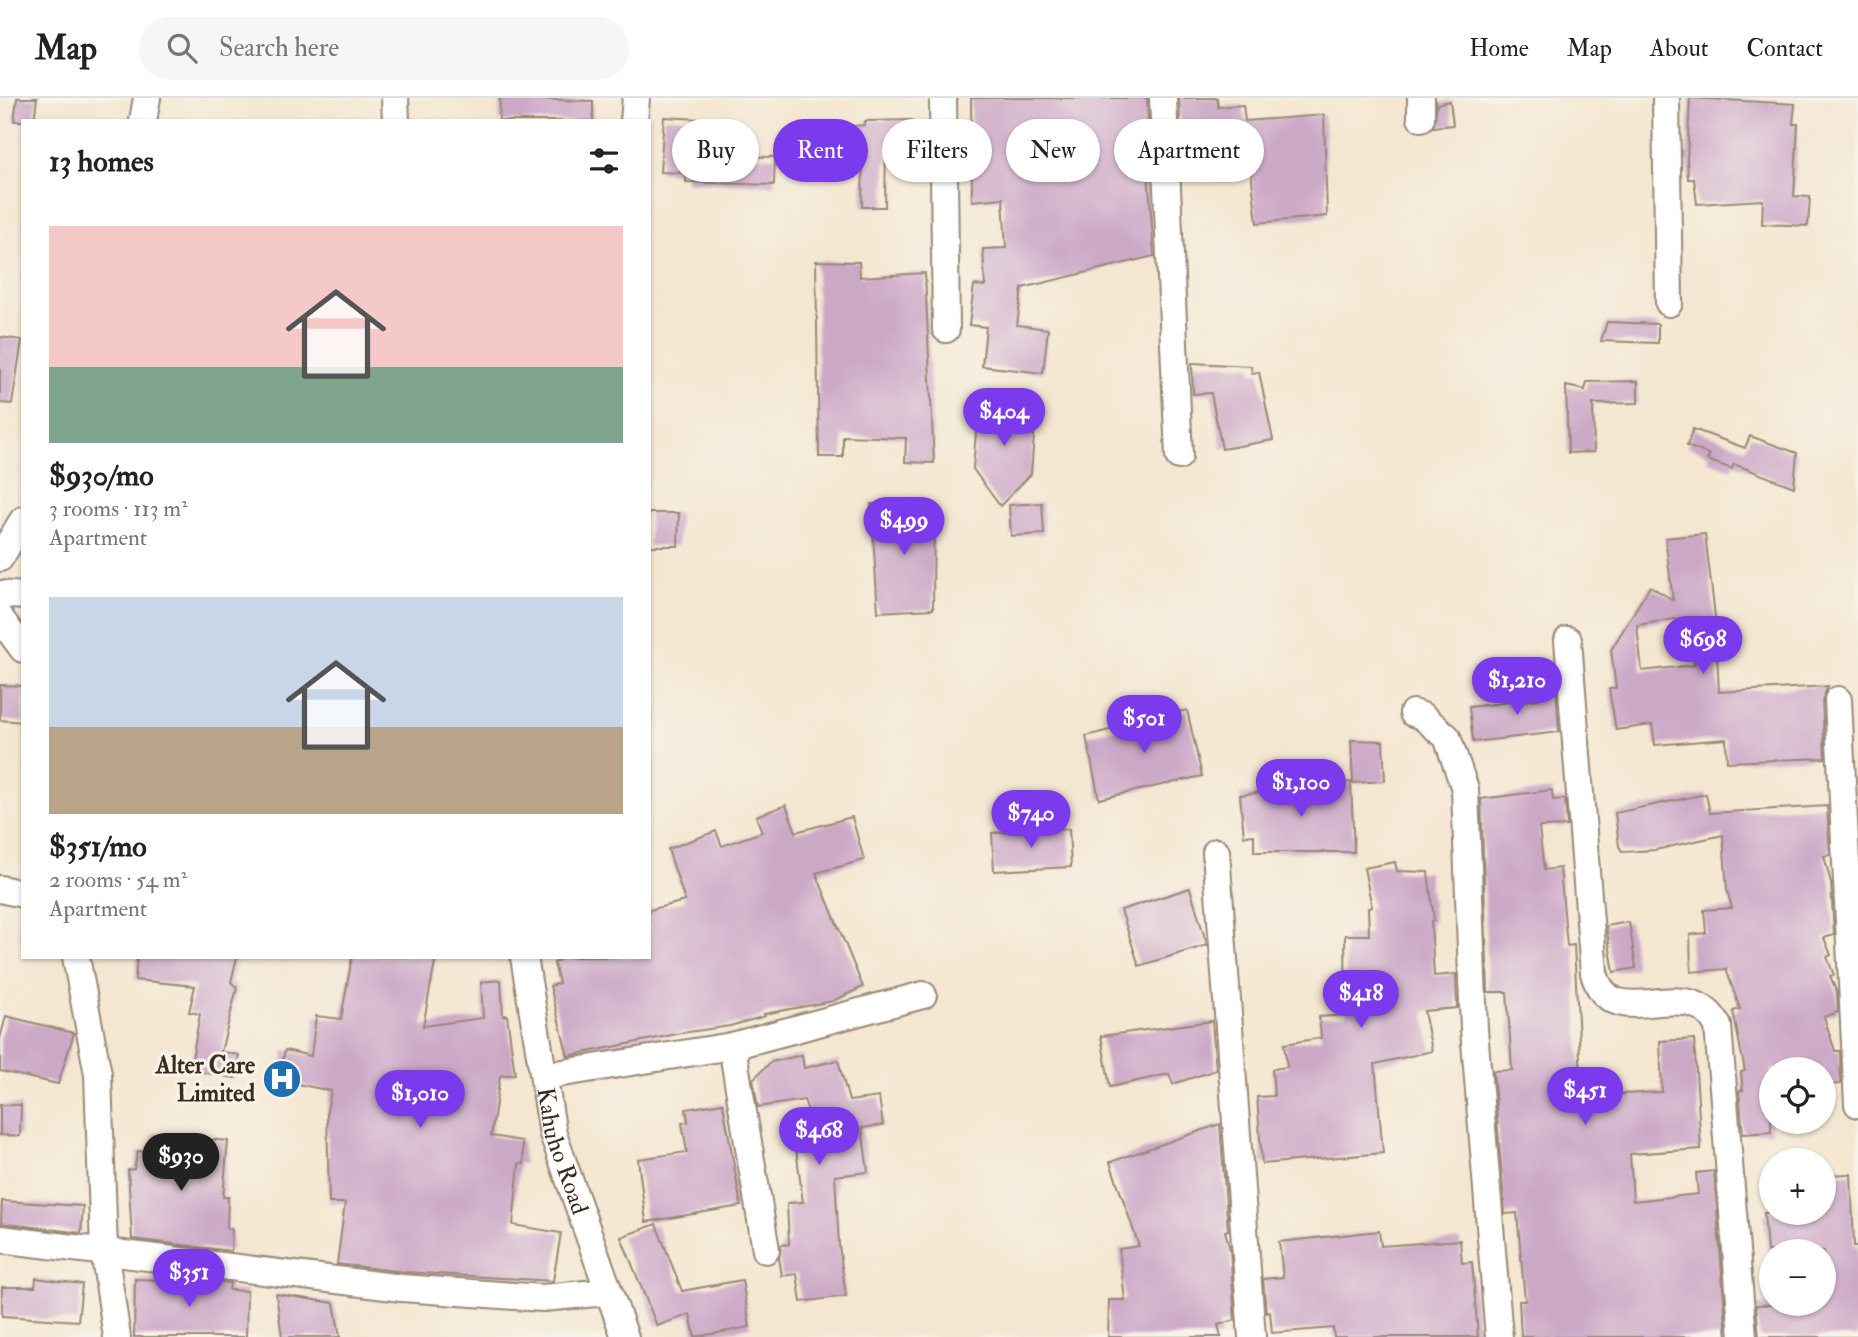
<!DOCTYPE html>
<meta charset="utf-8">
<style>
body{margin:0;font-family:"IM FELL Double Pica",serif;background:#f6f6f6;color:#222;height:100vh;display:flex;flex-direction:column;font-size:26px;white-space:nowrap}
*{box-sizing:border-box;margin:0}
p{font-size:23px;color:#767676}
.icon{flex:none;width:38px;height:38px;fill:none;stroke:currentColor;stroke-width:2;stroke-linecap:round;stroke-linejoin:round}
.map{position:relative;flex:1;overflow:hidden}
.sheet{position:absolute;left:21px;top:21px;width:630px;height:840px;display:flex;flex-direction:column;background:#fff;border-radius:0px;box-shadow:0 2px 5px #0004}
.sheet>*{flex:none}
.banner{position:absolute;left:672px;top:21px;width:665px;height:63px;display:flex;gap:14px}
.buttons{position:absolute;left:1759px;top:959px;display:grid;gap:14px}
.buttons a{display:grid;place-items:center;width:77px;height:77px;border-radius:50%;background:#fff;box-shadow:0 2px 5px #0004;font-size:35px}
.price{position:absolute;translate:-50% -60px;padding:0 16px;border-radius:24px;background:#7c3aed;color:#fff;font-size:23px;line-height:46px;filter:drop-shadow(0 2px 4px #0008)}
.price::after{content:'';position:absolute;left:50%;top:42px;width:21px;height:16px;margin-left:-10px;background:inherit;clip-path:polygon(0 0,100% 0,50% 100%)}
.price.on{background:#222;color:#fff}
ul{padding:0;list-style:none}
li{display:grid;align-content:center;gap:14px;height:371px;padding:0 28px}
li span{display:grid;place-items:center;height:217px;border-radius:0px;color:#555}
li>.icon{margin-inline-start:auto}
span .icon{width:126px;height:126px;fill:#fffc;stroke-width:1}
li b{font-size:30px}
h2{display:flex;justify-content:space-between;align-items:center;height:84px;padding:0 28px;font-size:30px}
.tag{padding:0 24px;border-radius:32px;background:#fff;box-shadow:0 2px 5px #0004;font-size:24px;line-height:63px}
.tag.on{background:#7c3aed;color:#fff}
header{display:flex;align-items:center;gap:42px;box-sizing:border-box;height:98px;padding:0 35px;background:#fff;border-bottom:2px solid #e0e0e0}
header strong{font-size:33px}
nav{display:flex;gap:38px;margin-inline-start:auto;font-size:24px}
.search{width:490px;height:63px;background:#f6f6f6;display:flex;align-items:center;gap:18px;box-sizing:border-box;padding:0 24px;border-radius:38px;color:#767676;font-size:26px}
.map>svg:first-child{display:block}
.building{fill:#cca8c7;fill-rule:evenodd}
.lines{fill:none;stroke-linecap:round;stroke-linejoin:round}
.street-casing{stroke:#988877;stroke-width:30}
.street{stroke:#fff;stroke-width:26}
.labels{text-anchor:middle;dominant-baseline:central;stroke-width:6;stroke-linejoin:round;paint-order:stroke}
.poi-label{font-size:24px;font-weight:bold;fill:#3b2a1e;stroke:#f7f3e8;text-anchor:end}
.street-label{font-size:24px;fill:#3b2a1e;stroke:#f7f3e8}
</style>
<header>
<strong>Map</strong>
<div class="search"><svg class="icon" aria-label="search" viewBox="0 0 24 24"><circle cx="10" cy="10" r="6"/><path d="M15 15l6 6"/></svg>Search here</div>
<nav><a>Home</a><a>Map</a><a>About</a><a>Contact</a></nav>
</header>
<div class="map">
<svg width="1858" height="1239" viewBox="0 0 1858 1239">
<rect width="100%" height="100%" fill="#f7f3e8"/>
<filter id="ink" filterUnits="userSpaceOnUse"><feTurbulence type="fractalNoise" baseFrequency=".0143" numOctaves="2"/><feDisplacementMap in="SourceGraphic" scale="14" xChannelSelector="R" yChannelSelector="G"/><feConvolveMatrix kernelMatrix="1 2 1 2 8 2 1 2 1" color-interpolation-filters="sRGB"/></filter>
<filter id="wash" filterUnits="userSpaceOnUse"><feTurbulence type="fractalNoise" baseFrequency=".00686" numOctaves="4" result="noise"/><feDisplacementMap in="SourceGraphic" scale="28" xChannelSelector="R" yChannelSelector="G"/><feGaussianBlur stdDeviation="1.57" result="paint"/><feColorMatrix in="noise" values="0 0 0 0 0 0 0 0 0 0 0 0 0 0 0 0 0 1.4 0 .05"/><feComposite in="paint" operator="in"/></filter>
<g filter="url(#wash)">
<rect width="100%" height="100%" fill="#f4e6d0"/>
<g id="blocks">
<g class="building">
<path d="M 17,0 L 37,0 L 34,23 L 14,23 Z"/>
<path d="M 500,0 L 593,3 L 593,23 L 499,23 Z"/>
<path d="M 971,0 L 1147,0 L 1149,44 L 1146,45 L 1154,158 L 1022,190 L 1017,227 L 1048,231 L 1043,275 L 982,268 L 986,229 L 969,227 L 974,187 L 985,188 L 983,151 L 1006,150 L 1003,100 L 972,103 Z"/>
<path d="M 1179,0 L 1217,0 L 1218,9 L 1243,7 L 1245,23 L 1324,17 L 1327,118 L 1257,125 L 1249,56 L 1186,61 L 1184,39 L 1181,40 Z"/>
<path d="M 1690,0 L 1795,6 L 1793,26 L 1798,26 L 1794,98 L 1810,99 L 1808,128 L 1762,126 L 1763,102 L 1697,106 L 1694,81 L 1688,81 L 1687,62 Z"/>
<path d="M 1450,3 L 1453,27 L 1433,29 L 1437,6 Z"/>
<path d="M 664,19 L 735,23 L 732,58 L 775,59 L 774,87 L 686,84 L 686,75 L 660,74 Z"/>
<path d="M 912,22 L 913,47 L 886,47 L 885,109 L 862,109 L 863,56 L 832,59 L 829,30 L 865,27 L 865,23 Z"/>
<path d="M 816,163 L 859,164 L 860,179 L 925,175 L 934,365 L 905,364 L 906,340 L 843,338 L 843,359 L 819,359 Z"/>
<path d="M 1607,224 L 1658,226 L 1658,245 L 1601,243 Z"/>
<path d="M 0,239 L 22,242 L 12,306 L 0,305 Z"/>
<path d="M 1192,265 L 1251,268 L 1252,275 L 1259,274 L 1273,342 L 1222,351 L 1211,295 L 1193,296 Z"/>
<path d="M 1638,283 L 1638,305 L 1593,306 L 1594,354 L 1568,355 L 1566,288 L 1585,292 L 1587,284 Z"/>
<path d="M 1013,298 L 1035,325 L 1031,376 L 1000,408 L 973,371 L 977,321 L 988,306 Z"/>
<path d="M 1693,331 L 1745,350 L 1750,338 L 1797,355 L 1794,389 L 1734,366 L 1732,371 L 1707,362 L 1710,357 L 1687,348 Z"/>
<path d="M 1042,405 L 1044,436 L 1011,438 L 1009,407 Z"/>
<path d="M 871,406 L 915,406 L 915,410 L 934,412 L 933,511 L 878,514 Z"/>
<path d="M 649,415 L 679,415 L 678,448 L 649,448 Z"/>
<path d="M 1705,436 L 1715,518 L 1719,594 L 1828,588 L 1822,603 L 1825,660 L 1727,664 L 1726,641 L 1655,647 L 1652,627 L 1616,632 L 1609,591 L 1616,590 L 1611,552 L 1650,488 L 1673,502 L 1665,440 ZM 1675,521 L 1691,521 L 1695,567 L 1642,573 L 1637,527 Z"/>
<path d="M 1556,586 L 1559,634 L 1473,644 L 1469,609 L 1539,601 L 1537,588 Z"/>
<path d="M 0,587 L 23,588 L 23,624 L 0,622 Z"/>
<path d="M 1187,612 L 1202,678 L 1099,701 L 1086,638 Z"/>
<path d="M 1351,642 L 1383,643 L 1385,683 L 1353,685 Z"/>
<path d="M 1351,684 L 1354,754 L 1254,754 L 1254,737 L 1244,738 L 1240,697 Z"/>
<path d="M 1552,692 L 1553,702 L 1565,701 L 1567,728 L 1539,729 L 1544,772 L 1560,770 L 1567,848 L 1574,847 L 1582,998 L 1662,994 L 1660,943 L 1694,941 L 1701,1051 L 1630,1056 L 1633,1103 L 1698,1096 L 1696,1075 L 1714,1073 L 1727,1239 L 1521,1239 L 1519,1203 L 1525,1203 L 1517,1115 L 1505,1116 L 1493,973 L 1512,972 L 1507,894 L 1488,894 L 1481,701 Z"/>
<path d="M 1706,696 L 1710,715 L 1827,708 L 1830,757 L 1824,758 L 1831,785 L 1834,837 L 1824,840 L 1831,857 L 1827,859 L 1834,877 L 1830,878 L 1837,895 L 1838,914 L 1824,919 L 1835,953 L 1840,953 L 1841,986 L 1824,987 L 1824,971 L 1771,971 L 1771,1034 L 1743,1036 L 1739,993 L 1743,992 L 1741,974 L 1745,973 L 1733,913 L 1740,911 L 1726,871 L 1691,874 L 1690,837 L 1706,835 L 1704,812 L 1732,810 L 1727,792 L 1723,737 L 1655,752 L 1622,754 L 1619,748 L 1615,715 Z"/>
<path d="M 786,707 L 796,734 L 852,719 L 864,762 L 816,775 L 863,889 L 833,903 L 764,916 L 765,918 L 730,928 L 682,935 L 568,958 L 550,888 L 559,885 L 554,865 L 564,859 L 649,859 L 649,812 L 685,803 L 668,751 L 716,733 L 722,748 L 762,734 L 756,718 Z"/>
<path d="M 1069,731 L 1071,769 L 994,773 L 992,735 Z"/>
<path d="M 1395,764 L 1397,773 L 1428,774 L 1434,823 L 1431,823 L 1434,878 L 1456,876 L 1457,910 L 1424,913 L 1432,953 L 1375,966 L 1383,1055 L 1262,1066 L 1257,999 L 1274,998 L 1272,971 L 1287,969 L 1284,946 L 1321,940 L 1319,919 L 1346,917 L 1345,837 L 1369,837 L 1368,810 L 1372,809 L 1364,770 Z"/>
<path d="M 1190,790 L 1207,847 L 1139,868 L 1121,812 Z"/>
<path d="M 1629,824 L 1636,870 L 1614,874 L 1606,828 Z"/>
<path d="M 137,859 L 237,859 L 231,884 L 237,890 L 221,954 L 239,957 L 235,980 L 190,972 L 200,916 L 189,914 L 195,888 L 135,882 Z"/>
<path d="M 352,859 L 436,859 L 423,928 L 483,920 L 481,884 L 501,882 L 503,918 L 507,917 L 515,976 L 500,978 L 491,1038 L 522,1043 L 524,1066 L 519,1065 L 513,1127 L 561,1135 L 553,1183 L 404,1174 L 337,1166 L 345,1105 L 329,1105 L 327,1013 L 331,993 L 278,982 L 285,952 L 311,958 L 316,918 L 341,921 Z"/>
<path d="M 6,918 L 74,935 L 58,986 L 0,973 L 0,941 Z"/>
<path d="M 1212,923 L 1216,972 L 1173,986 L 1169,976 L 1110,989 L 1101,938 Z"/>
<path d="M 802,957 L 804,970 L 838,962 L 849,1003 L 879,999 L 883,1027 L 862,1030 L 868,1074 L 835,1078 L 839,1147 L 846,1198 L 801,1204 L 797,1176 L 782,1178 L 779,1160 L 781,1147 L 789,1146 L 787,1105 L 803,1104 L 795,1043 L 818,1040 L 804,1002 L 758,1009 L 753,981 L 771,964 Z"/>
<path d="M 723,1005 L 741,1108 L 646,1124 L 638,1061 L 687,1054 L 682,1025 L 688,1024 L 686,1011 Z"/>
<path d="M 0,1007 L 21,1007 L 20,1038 L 0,1037 Z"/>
<path d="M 1220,1026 L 1228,1132 L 1225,1133 L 1230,1151 L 1235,1222 L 1218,1227 L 1221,1239 L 1108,1239 L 1109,1202 L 1125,1202 L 1119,1151 L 1139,1148 L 1110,1064 Z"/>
<path d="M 153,1036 L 228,1043 L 223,1099 L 228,1099 L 227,1131 L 232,1131 L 231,1153 L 132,1141 L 128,1072 L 134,1071 L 138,1053 L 151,1055 Z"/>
<path d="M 1851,1076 L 1854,1148 L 1858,1148 L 1858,1239 L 1759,1239 L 1756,1207 L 1824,1206 L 1824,1153 L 1767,1153 L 1764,1115 L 1824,1115 L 1824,1077 Z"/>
<path d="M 2,1103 L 83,1108 L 81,1135 L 1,1125 Z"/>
<path d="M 656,1126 L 682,1193 L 742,1182 L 750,1229 L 695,1239 L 690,1216 L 657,1228 L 621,1139 Z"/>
<path d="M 1379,1133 L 1381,1148 L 1460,1142 L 1462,1165 L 1472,1164 L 1478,1239 L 1334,1239 L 1333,1230 L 1272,1235 L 1270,1214 L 1266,1215 L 1263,1181 L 1283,1179 L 1279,1144 Z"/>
<path d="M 160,1176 L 230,1185 L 229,1192 L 247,1193 L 246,1239 L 134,1239 L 135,1181 L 160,1182 Z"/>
<path d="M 36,1180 L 82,1186 L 78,1223 L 2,1218 L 2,1189 L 35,1189 Z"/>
<path d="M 276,1196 L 334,1205 L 340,1239 L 282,1239 Z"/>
</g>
</g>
</g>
<g filter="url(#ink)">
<use href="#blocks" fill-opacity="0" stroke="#988877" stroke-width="2"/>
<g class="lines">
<g class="street-casing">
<g id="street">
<path d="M 395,0 L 396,23"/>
<path d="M 943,0 L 946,231"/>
<path d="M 1163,0 L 1179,358"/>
<path d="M 1421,0 L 1421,20"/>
<path d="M 1666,0 L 1669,205"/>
<path d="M 143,23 L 147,0"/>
<path d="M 634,23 L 636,0"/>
<path d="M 0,460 L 23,422"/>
<path d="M 0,496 L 23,498"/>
<path d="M 0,520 L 23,551"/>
<path d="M 1568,542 L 1594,875 C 1612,942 1688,870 1718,928 L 1743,1239"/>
<path d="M 1838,602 L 1858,1006"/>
<path d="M 1413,615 L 1422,618 L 1447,639 L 1465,691 L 1474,931 L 1499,1239"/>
<path d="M 1216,754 L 1252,1239"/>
<path d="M 0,791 L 23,796"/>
<path d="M 76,859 L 98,976 L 104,1152 L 117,1239"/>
<path id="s1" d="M 524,859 L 553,1036 L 625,1239"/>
<path d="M 732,948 L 766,1152"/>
<path d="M 544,978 L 732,948 L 923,897"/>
<path d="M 0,1141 L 402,1190 L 543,1200 L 607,1194"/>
</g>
</g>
<use href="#street" class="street"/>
</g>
</g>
<defs>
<g id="hospital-disc" transform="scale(2.0125)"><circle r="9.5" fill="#1f6fb2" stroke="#f7f3e8"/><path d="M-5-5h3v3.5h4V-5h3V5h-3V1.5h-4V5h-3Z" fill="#fff"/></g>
</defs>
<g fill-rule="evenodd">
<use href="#hospital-disc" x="282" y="981"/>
</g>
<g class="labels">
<g class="poi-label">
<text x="255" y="967">Alter Care<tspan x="255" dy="28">Limited</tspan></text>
</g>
<g class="street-label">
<text stroke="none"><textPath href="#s1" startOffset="198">Kahuho Road</textPath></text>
</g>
</g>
</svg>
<div class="buttons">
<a><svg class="icon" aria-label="locate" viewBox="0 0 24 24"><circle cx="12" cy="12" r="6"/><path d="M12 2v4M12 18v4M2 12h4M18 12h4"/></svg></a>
<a>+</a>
<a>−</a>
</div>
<b class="price" style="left:1004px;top:350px">$404</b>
<b class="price" style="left:904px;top:459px">$499</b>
<b class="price" style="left:1703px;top:578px">$698</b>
<b class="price" style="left:1517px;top:619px">$1,210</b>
<b class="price" style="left:1144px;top:657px">$501</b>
<b class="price" style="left:1301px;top:721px">$1,100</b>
<b class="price" style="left:1031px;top:752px">$740</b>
<b class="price" style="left:1361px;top:932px">$418</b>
<b class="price" style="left:1585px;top:1029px">$451</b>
<b class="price" style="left:420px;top:1032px">$1,010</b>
<b class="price" style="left:819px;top:1069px">$468</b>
<b class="price on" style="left:181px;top:1095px">$930</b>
<b class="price" style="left:189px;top:1211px">$351</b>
<div class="banner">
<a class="tag">Buy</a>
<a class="tag on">Rent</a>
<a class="tag">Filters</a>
<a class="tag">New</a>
<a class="tag">Apartment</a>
</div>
<section class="sheet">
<h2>13 homes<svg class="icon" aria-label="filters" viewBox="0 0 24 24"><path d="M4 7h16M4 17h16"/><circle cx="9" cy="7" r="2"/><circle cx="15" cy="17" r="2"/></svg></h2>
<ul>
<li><span style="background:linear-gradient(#f6c9c9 65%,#7fa58c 0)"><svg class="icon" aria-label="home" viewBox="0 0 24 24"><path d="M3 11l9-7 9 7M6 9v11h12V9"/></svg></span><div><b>$930/mo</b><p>3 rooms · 113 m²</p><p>Apartment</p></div></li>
<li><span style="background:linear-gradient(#c9d6e8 60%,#b9a48a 0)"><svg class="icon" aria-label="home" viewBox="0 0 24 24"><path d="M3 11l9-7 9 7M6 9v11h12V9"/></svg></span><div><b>$351/mo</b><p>2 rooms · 54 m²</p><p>Apartment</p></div></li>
</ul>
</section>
</div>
